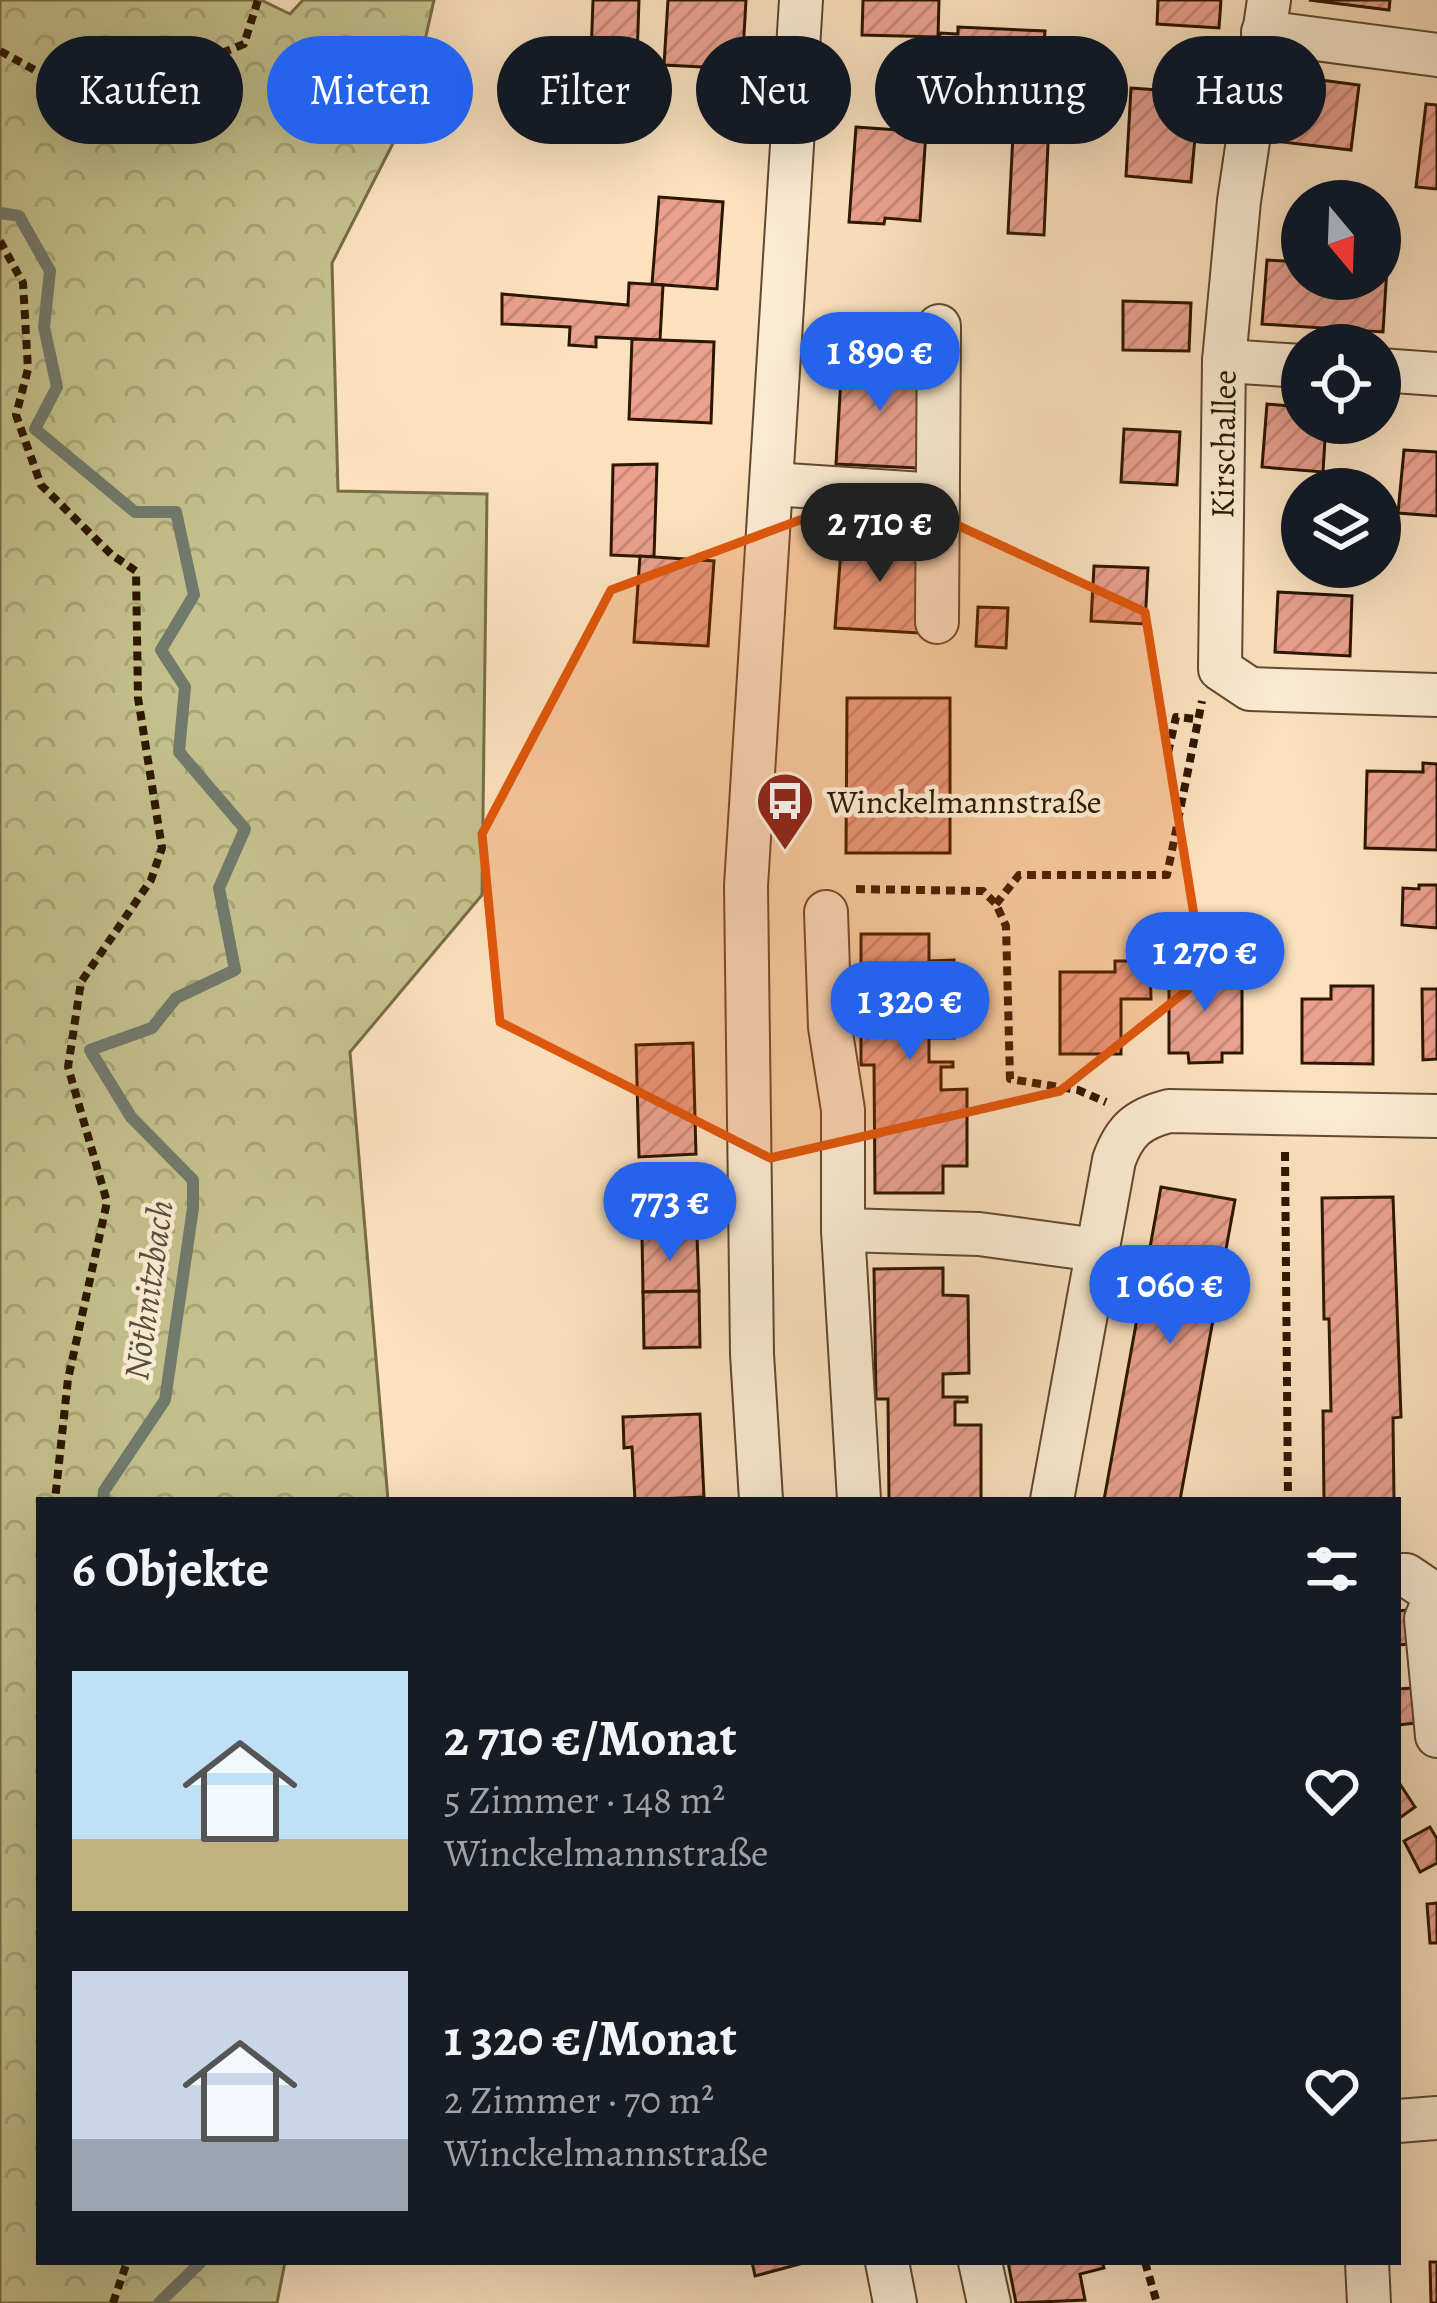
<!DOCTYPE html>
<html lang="de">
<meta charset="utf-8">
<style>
body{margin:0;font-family:Alegreya,serif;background:#20242c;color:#f1f3f6;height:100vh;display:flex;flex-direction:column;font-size:45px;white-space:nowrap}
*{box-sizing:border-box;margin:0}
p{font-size:39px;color:#9ea1a6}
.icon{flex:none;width:66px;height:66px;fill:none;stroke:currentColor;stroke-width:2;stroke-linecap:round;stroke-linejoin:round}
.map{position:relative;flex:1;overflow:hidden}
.drawer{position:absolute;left:36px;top:1497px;width:1365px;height:768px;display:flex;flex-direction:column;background:#171b24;border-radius:0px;box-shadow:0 12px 48px #0002}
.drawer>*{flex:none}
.hud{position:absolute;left:36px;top:36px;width:1365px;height:108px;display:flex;gap:24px}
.needle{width:78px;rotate:161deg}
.tools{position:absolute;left:1281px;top:180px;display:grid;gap:24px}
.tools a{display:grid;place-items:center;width:120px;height:120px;border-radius:50%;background:#171b24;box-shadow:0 12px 48px #0002;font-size:60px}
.price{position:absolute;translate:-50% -102px;padding:0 27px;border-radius:42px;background:#2563eb;color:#fff;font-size:39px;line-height:78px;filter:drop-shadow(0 3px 6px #0008)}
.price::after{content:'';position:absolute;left:50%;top:72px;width:36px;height:27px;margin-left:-18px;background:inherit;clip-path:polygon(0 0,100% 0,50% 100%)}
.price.active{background:#222;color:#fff}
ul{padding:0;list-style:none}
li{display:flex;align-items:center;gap:36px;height:300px;padding:0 36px}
li span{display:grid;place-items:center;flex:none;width:336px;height:240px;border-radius:0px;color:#555}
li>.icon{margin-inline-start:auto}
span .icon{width:144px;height:144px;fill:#fffc;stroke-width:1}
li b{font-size:51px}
h2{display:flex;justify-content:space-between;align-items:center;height:144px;padding:0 36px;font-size:51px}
.tag{padding:0 42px;border-radius:54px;background:#171b24;box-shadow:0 12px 48px #0002;font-size:42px;line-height:108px}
.tag.active{background:#2563eb;color:#fff}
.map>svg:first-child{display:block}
.forest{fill:url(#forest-crowns);stroke:#786c46;stroke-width:3}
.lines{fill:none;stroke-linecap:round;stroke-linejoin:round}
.stream{stroke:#717a6d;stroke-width:12}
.building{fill:url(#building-hatch);stroke:#2d1600;stroke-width:3}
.minor-casing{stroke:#60492f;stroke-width:46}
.path{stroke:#2d1600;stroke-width:8;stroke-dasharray:9 6;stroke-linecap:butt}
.minor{stroke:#fcecd4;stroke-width:42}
.marked{fill:#df560b;fill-opacity:0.2;stroke:#df560b;stroke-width:9;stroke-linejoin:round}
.labels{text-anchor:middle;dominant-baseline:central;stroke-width:9;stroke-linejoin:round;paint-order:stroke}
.street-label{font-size:33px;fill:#2d1600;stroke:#fcecd4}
.poi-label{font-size:33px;fill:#2d1600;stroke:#fcecd4;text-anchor:start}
.water-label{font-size:36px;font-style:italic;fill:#55503f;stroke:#fcecd4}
</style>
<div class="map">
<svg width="1437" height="2303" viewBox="0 0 1437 2303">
<defs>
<pattern id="forest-crowns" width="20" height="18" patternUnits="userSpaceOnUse" patternTransform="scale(3)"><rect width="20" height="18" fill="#c4c18d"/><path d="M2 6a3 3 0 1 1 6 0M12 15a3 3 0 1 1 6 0" fill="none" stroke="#a9a578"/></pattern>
<pattern id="building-hatch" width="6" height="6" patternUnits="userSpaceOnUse" patternTransform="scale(3)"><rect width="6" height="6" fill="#e9a08d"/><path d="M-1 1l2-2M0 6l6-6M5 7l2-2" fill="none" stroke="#c88978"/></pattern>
</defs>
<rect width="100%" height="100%" fill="#fbe1bd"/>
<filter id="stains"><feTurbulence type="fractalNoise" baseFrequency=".00167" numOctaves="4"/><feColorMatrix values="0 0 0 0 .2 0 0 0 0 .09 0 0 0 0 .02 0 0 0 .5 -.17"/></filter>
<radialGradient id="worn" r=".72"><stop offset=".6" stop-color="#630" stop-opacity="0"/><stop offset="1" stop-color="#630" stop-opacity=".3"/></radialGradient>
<path class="forest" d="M 0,0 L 261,0 L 290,14 L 303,0 L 434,0 L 409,112 L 332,263 L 338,491 L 487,494 L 482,895 L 350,1052 L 388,1500 L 39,1500 L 39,2262 L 285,2262 L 277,2303 L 0,2303 Z"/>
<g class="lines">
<g class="stream">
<path d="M 0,213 L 19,216 L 50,271 L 44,327 L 57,387 L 35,429 L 135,512 L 176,512 L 194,595 L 161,650 L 185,687 L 179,752 L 245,829 L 219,888 L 235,970 L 176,998 L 152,1028 L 90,1050 L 131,1117 L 193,1180 L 193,1208 L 165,1400 L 104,1491 L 103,1500"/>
<path d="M 159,2303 L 201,2262"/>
</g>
</g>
<g class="building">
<path d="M 593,0 L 639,0 L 637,58 L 591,57 Z"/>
<path d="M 668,0 L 746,0 L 742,69 L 664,65 Z"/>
<path d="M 863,0 L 939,0 L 938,37 L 862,35 Z"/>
<path d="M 1158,0 L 1221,0 L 1219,28 L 1157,24 Z"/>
<path d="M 1309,0 L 1390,0 L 1389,10 Z"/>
<path d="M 958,27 L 1045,31 L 1042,70 L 1006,69 L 1006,74 L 921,70 L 922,39 L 939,40 L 940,33 L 958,34 Z"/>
<path d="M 942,72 L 1051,75 L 1044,235 L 1008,233 L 1014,115 L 985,113 L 986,101 L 941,99 Z"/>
<path d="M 1290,76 L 1359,85 L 1351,150 L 1282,142 Z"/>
<path d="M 1131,88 L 1199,93 L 1191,182 L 1126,176 Z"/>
<path d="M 1426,104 L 1437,105 L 1437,189 L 1416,187 Z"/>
<path d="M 856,127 L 926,132 L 920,221 L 885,218 L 884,224 L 849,222 Z"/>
<path d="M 659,197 L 723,202 L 717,289 L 652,284 Z"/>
<path d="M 1267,260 L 1302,262 L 1302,279 L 1380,279 L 1380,266 L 1387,267 L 1383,332 L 1262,324 Z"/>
<path d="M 629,283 L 663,285 L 660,340 L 596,337 L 596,347 L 569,345 L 570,327 L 502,324 L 502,294 L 628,305 Z"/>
<path d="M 1123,301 L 1191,303 L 1189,351 L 1123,350 Z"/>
<path d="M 632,339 L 714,342 L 711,423 L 629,419 Z"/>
<path d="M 842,360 L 924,365 L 917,468 L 836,464 Z"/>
<path d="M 1267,404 L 1302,407 L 1302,423 L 1326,423 L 1323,472 L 1262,467 Z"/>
<path d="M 1124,429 L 1180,432 L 1177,485 L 1121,482 Z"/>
<path d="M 1404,450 L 1437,452 L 1437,516 L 1398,513 Z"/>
<path d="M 657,464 L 654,557 L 611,555 L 613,465 Z"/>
<path d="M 842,537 L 925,542 L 919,633 L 835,628 Z"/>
<path d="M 640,556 L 714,561 L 708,646 L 634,642 Z"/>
<path d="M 1094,566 L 1148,568 L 1145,624 L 1091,621 Z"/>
<path d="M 1278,592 L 1352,596 L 1350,656 L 1275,652 Z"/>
<path d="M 978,607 L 1008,608 L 1006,648 L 976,646 Z"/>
<path d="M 847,698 L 950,698 L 950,853 L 846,853 Z"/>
<path d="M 1423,763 L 1437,764 L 1437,850 L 1365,848 L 1367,771 L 1423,772 Z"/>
<path d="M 1419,885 L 1437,885 L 1437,928 L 1402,925 L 1403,888 L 1419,889 Z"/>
<path d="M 861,934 L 929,934 L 929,961 L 954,960 L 954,1038 L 929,1038 L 929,1062 L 953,1062 L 953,1067 L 941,1067 L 941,1090 L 967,1089 L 967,1166 L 943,1166 L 943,1193 L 875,1193 L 874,1065 L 861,1065 Z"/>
<path d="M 1115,961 L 1150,961 L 1151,999 L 1121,999 L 1121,1054 L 1060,1054 L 1060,972 L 1115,972 Z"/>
<path d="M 1169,970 L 1242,970 L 1242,1053 L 1222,1053 L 1222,1062 L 1189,1063 L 1188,1053 L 1169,1053 Z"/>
<path d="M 1331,986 L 1373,986 L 1373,1064 L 1302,1063 L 1302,999 L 1331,999 Z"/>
<path d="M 1422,989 L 1437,989 L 1437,1059 L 1423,1060 Z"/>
<path d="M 693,1043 L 696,1154 L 639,1157 L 636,1045 Z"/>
<path d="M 1161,1187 L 1235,1200 L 1180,1500 L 1104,1500 Z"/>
<path d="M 1393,1197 L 1401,1417 L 1393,1418 L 1394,1500 L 1324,1500 L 1323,1411 L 1331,1411 L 1329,1319 L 1324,1319 L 1322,1198 Z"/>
<path d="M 697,1235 L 699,1291 L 643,1292 L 642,1236 Z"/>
<path d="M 943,1268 L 943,1295 L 968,1296 L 969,1373 L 943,1374 L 943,1397 L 967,1397 L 967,1402 L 955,1402 L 955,1425 L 981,1425 L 981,1500 L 889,1500 L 888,1399 L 876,1399 L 874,1269 Z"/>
<path d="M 699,1291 L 700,1347 L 644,1348 L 643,1292 Z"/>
<path d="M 700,1414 L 704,1497 L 635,1500 L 632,1447 L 624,1448 L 623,1417 Z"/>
<path d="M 1408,1610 L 1411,1644 L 1398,1645 L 1398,1611 Z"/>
<path d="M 1413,1688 L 1416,1723 L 1398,1725 L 1398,1689 Z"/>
<path d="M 1398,1781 L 1415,1807 L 1398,1819 Z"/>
<path d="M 1430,1827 L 1437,1839 L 1437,1863 L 1420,1872 L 1404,1841 Z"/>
<path d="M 1437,1903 L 1437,1943 L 1430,1943 L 1427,1904 Z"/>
<path d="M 752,2262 L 807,2262 L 755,2276 Z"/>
<path d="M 1008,2262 L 1102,2262 L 1104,2268 L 1080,2274 L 1085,2300 L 1016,2303 Z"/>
<path d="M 1430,2262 L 1437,2262 L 1437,2303 L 1431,2303 Z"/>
</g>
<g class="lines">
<g class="minor-casing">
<g id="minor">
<path d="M 1269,0 L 1239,201 L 1224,361 L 1220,669 L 1250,689 L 1437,695"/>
<path d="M 1263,32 L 1437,55"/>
<path d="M 1224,361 L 1302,366"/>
<path d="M 1380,370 L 1437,374"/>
<path d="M 772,484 L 938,495"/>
<path d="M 937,622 L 939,326"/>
<path d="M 826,912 L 830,1027 L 843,1110 L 843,1230 L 859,1500"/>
<path d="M 843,1230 L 979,1234 L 1097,1250"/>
<path d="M 761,1500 L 752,1354 L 746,886 L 801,0"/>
<path d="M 1052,1500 L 1114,1160 C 1125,1130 1138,1119 1169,1111 L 1437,1116"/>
<path d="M 1398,1575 L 1406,1575 L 1436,1595"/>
<path d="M 1437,1593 L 1426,1619 L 1437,1736"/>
<path d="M 1398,2121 L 1437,2118"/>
<path d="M 887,2262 L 895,2303"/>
<path d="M 980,2262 L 989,2303"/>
<path d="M 1367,2262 L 1369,2303"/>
</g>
</g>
<g class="path">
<path d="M 0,51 L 75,92 L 128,91 L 244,44 L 258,0"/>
<path d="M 0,241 L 23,283 L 28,369 L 16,415 L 41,485 L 112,555 L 136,571 L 138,698 L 162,848 L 151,880 L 81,982 L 68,1067 L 107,1202 L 68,1379 L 55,1500"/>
<path d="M 1168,753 L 1176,717 L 1195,719"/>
<path d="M 856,889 L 983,891 L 996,904 L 1006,926 L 1010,1079 L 1078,1090 L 1106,1102"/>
<path d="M 996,904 L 1019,875 L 1167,875 L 1202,701"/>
<path d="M 1285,1152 L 1288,1500"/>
<path d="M 1145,2262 L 1157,2303"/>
<path d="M 113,2303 L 127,2262"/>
</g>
<use href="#minor" class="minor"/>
</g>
<path class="marked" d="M 881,490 L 1145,612 L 1204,977 L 1060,1091 L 770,1158 L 500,1022 L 482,834 L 611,590 Z"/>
<defs>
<g id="bus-pin" transform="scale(3)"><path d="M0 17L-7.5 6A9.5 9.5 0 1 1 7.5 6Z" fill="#8f2418" stroke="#fcecd4"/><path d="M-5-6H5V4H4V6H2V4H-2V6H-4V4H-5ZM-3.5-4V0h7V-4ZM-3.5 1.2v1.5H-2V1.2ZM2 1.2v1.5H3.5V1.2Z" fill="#fff"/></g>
</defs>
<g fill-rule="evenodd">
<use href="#bus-pin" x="785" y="801"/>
</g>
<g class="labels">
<g class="street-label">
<text transform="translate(1223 444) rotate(-89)">Kirschallee</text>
</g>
<g class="poi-label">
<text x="827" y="801">Winckelmannstraße</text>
</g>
<g class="water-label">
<text transform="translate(148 1290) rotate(-82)">Nöthnitzbach</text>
</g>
</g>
<rect width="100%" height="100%" filter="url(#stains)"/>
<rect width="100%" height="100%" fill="url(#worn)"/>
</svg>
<div class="tools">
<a><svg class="needle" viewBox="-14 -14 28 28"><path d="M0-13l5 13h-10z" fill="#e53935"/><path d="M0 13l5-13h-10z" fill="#9ea1a6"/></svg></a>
<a><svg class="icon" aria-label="locate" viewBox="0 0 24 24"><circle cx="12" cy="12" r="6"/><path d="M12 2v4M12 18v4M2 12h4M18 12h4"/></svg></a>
<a><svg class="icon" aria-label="layers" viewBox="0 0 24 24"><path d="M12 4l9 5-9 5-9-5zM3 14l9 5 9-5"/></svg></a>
</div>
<b class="price" style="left:880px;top:414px">1 890 €</b>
<b class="price active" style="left:880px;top:585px">2 710 €</b>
<b class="price" style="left:1205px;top:1014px">1 270 €</b>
<b class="price" style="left:910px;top:1063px">1 320 €</b>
<b class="price" style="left:670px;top:1264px">773 €</b>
<b class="price" style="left:1170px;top:1347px">1 060 €</b>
<div class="hud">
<a class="tag">Kaufen</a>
<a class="tag active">Mieten</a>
<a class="tag">Filter</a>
<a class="tag">Neu</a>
<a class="tag">Wohnung</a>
<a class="tag">Haus</a>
</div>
<section class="drawer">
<h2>6 Objekte<svg class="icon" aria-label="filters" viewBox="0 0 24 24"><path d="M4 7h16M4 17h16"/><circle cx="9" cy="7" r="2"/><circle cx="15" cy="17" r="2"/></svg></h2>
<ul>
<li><span style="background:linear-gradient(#bfe0f5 70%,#c2b280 0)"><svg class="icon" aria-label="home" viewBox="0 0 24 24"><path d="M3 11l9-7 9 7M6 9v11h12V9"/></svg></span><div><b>2 710 €/Monat</b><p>5 Zimmer · 148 m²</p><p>Winckelmannstraße</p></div><svg class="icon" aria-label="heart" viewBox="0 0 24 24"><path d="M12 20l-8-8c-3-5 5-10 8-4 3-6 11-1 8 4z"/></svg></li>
<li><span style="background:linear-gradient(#c9d6e8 70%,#9aa5b1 0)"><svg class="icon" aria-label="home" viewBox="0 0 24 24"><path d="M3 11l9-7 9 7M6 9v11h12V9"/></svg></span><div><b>1 320 €/Monat</b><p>2 Zimmer · 70 m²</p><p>Winckelmannstraße</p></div><svg class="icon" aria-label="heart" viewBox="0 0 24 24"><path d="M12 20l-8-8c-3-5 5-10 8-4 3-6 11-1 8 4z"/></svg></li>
</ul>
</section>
</div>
